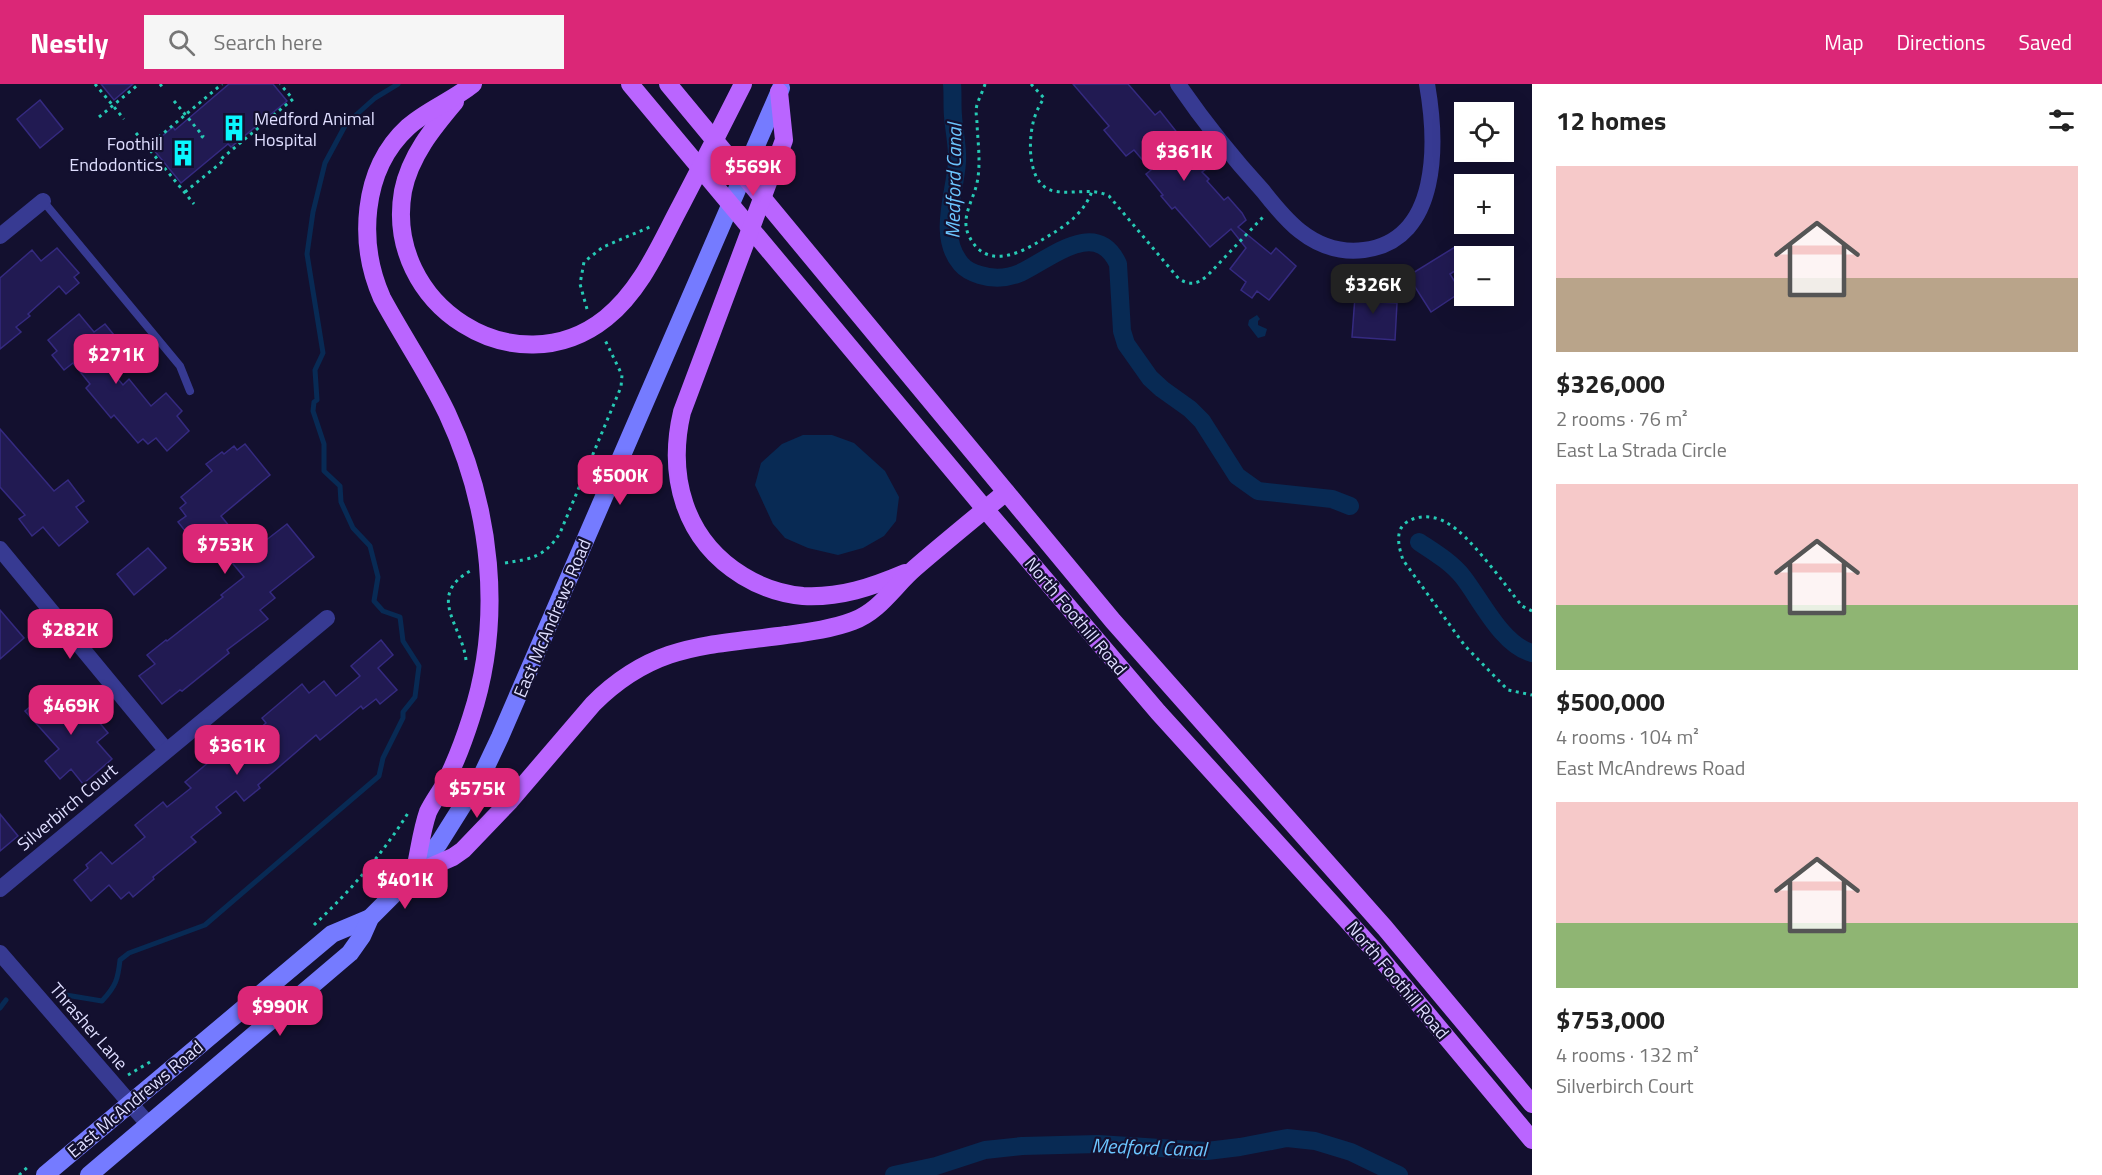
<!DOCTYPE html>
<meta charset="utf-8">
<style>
body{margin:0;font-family:"Titillium Web",sans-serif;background:#f6f6f6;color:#222;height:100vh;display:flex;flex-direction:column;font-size:22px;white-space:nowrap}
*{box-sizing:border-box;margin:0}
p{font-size:20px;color:#767676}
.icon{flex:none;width:33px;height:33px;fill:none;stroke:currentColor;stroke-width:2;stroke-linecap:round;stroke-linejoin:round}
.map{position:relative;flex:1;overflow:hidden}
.sheet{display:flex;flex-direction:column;background:#fff;width:570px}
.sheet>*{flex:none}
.controls{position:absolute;left:1454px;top:18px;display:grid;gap:12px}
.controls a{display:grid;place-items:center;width:60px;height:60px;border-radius:0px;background:#fff;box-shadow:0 6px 24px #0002;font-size:30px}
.price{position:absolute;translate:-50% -51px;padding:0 14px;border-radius:12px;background:#db2777;color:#fff;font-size:20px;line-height:39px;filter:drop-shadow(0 2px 3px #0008)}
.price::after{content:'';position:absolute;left:50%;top:36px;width:18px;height:14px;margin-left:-9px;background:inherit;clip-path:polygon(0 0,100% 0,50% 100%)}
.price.selected{background:#222;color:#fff}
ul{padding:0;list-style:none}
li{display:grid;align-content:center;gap:12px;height:318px;padding:0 24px}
li span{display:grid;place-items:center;height:186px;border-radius:0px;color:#555}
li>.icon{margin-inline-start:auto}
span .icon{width:108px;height:108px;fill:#fffc;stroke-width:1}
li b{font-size:26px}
h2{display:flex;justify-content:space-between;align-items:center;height:72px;padding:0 24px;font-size:26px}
header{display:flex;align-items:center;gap:36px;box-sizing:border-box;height:84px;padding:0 30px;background:#db2777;color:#fff}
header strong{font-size:28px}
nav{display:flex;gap:33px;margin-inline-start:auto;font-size:21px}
.search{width:420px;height:54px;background:#f6f6f6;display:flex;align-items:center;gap:15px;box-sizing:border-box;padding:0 21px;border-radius:0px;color:#767676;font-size:22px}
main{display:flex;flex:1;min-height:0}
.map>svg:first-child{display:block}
.water{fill:#082a54}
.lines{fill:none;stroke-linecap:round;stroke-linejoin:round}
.stream{stroke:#082a54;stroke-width:5}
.canal{stroke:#082a54;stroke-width:18}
.building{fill:#211a52;stroke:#352a80;stroke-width:1.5}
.path{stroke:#26cab5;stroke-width:3;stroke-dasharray:3 4.5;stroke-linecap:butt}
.lane{stroke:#373a92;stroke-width:8}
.street{stroke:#373a92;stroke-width:16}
.secondary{stroke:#757bff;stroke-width:18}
.primary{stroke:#ba65ff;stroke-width:18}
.labels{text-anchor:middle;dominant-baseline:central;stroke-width:4.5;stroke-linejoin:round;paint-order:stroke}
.poi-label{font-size:18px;fill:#dfdeff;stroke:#13102f;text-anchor:start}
.street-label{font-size:18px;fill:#dfdeff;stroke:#13102f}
.water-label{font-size:20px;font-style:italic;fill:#6cc6ff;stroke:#13102f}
</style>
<header>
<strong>Nestly</strong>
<div class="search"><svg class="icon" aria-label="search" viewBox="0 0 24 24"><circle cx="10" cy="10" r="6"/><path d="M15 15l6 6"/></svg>Search here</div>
<nav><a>Map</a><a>Directions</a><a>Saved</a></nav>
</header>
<main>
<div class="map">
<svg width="1532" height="1091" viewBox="0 0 1532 1091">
<rect width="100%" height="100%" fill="#13102f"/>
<g class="water">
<path d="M 1257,231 L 1260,235 L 1258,237 L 1258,241 L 1267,245 L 1265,252 L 1258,254 L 1248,241 L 1249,236 Z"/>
<path d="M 803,351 L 832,351 L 854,359 L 885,387 L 899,413 L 896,437 L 884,452 L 863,464 L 838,471 L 808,464 L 785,454 L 773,440 L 755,401 L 761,379 L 782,360 Z"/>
</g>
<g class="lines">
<g class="stream">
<path d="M 66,911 L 102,917 C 116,902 118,895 120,876 L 129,869 L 205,841 L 379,692 L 383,674 L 403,634 L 403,628 L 415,613 L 419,582 L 403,557 L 400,533 L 383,527 L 374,517 L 378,493 L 370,462 L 353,444 L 341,418 L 340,402 L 324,387 L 324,360 L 313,327 L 314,318 L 317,316 L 315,286 L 323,269 L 307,170 L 313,128 L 325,79 L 346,40 L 375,14 L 398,0"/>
<path d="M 0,924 L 6,916"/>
</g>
<g class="canal">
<path d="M 952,0 C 953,10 952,21 953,32 C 954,47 958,63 957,78 C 955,110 937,152 961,180 C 966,186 973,189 980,191 C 993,195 1008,194 1020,189 C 1050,175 1096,133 1118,180 L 1122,247 L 1126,260 L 1150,294 L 1162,305 L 1190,325 L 1202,337 L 1237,392 L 1258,407 L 1332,415 L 1350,422"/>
<path d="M 1419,458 C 1434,468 1451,478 1463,493 C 1481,516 1502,561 1532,569"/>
<path d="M 894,1091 L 936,1082 L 985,1066 L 1022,1062 L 1098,1060 L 1207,1067 L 1240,1063 L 1287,1054 L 1315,1057 L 1351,1068 L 1399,1091"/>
</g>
</g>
<g class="building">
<path d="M 101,0 L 133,0 L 114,16 Z"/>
<path d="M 229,0 L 273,0 L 287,17 L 231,63 L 228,60 L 181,99 L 153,65 L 162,57 L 160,54 L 173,43 L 175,46 Z"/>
<path d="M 1073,0 L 1128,0 L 1155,31 L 1160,27 L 1206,85 L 1202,88 L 1209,95 L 1207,97 L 1224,116 L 1228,113 L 1242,129 L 1246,136 L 1238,143 L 1271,170 L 1276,164 L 1296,182 L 1269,216 L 1257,207 L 1252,214 L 1241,206 L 1246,198 L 1230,185 L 1246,164 L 1231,145 L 1210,163 L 1175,123 L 1172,125 L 1161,112 L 1163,111 L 1146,90 L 1151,86 L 1134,66 L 1126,72 L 1104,46 L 1109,42 Z"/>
<path d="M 40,16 L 63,45 L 40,64 L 17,35 Z"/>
<path d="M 1455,163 L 1464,175 L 1464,181 L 1450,190 L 1461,208 L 1431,228 L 1408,192 Z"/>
<path d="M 57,164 L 79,189 L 74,193 L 79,199 L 66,210 L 59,202 L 28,230 L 30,232 L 16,243 L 21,248 L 0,265 L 0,194 L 32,166 L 41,177 Z"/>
<path d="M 1356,199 L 1378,200 L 1377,218 L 1397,219 L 1395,256 L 1352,253 Z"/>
<path d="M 79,230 L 94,248 L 105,240 L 118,256 L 99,272 L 123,301 L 129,295 L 151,322 L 166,309 L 182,327 L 177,332 L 189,347 L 167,367 L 156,354 L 148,360 L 143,355 L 138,359 L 114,331 L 111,334 L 86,304 L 90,300 L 73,279 L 64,286 L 52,271 L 57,267 L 48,256 Z"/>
<path d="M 0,345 L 54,407 L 68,396 L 84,417 L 76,423 L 88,438 L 59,462 L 43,443 L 32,452 L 19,435 L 25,431 L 0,403 Z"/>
<path d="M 245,360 L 270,391 L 221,432 L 247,464 L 262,452 L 265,457 L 287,440 L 314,473 L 270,508 L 275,514 L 260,526 L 268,535 L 227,566 L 229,569 L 182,607 L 180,606 L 162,620 L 139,592 L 155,580 L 147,571 L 166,556 L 167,557 L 223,513 L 221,511 L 244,493 L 229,475 L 234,471 L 215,448 L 197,462 L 178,438 L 186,432 L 180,424 L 186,419 L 181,413 L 212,387 L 206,380 L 222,368 L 224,370 L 234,362 L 237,366 Z"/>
<path d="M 148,464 L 166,484 L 134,511 L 117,490 Z"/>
<path d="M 0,526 L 24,554 L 0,575 Z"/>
<path d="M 381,556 L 393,571 L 378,584 L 397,606 L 380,620 L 376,615 L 363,625 L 361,622 L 320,656 L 316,651 L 258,701 L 260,704 L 244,717 L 236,707 L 216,723 L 221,729 L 191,753 L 196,758 L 153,793 L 154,795 L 133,813 L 129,808 L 121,815 L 109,801 L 91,817 L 74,796 L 88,784 L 86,781 L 101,768 L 112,780 L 145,753 L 135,741 L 163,718 L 167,723 L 191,704 L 185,698 L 227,663 L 231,667 L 245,657 L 266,639 L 262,634 L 302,600 L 309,609 L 324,597 L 336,612 L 360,592 L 351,582 Z"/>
<path d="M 52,604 L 67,622 L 78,613 L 108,649 L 97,658 L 112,675 L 83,700 L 71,685 L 60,695 L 45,677 L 59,665 L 25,627 Z"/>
<path d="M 0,730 L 18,752 L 0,767 Z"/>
</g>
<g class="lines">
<g class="path">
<path d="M 95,0 L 124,35"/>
<path d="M 160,0 L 163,4"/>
<path d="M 985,0 C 983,7 979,14 977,21 C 975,27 977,34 977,40 C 978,60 981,80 977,99 C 973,117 960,134 969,152 C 985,185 1017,171 1040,157 C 1062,144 1083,132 1092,107"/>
<path d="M 1031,0 L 1044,14 C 1039,22 1035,30 1033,39 C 1028,60 1028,102 1054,107 C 1073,111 1092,103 1109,112 L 1179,195 C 1191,202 1197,200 1207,192 L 1263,133"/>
<path d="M 174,17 L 203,52 L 201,54"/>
<path d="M 99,33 L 139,0"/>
<path d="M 136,49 L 194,120"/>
<path d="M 147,63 L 222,0"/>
<path d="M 185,108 L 223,77 L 221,75 L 293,15 L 280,0"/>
<path d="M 587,225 L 580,200 L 584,178 L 603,163 L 652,142"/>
<path d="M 505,479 C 531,475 545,473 560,449 L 621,303 L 622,291 L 604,254"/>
<path d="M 1532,527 L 1522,522 C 1505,501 1469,450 1447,439 C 1436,432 1419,430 1407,438 C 1394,446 1399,464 1403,476 L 1465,562 L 1508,606 L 1532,611"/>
<path d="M 466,576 C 462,541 425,511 472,486"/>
<path d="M 314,841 C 350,807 382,771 408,729"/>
<path d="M 128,991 L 150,978"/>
<path d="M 19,1091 L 29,1082"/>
</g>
<path class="lane" d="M 43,117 L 180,282 L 190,307"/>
<g class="street">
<path d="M 1178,0 C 1204,38 1232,73 1263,107 C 1274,121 1286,136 1300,147 C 1319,162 1340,169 1364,166 C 1441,156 1437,57 1427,0"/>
<path d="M 0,152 L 43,117"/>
<path d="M 0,465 L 166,666"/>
<path d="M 0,805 L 327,534"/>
<path d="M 0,869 L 149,1041"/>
</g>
<g class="secondary">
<path d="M 45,1091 L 332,850 L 370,834"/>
<path d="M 89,1091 L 350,869 L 362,852 L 370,834 L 414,790 L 439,759 L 483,689 L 500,653 L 781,4"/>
</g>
<g class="primary">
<path d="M 630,0 L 985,425 L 1158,628 L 1373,865 L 1532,1056"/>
<path d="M 668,0 L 1113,537 L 1385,844 L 1532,1020"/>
<path d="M 779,8 L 784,56 L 682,328 C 667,392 684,456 743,492 C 761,503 782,510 803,512 C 840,514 872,503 905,489"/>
<path d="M 455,18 C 433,44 410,72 403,107 C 383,221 516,306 606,234 C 642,205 660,160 681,121 C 702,81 723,40 743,0"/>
<path d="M 414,790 C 419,770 421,748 428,728 C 432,719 439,710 444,701 C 455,680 464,656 471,634 C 504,534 491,423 447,329 C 428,289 403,253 382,214 C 358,160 361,86 408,43 C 427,26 452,17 473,0"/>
<path d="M 414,790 L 453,773 L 463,766 L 510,717 L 593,620 C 654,559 707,562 786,551 C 808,548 832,545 853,537 C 880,527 894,502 915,484 C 945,458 976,433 1006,408"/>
</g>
</g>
<defs>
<g id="building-bare" transform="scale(2.07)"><path d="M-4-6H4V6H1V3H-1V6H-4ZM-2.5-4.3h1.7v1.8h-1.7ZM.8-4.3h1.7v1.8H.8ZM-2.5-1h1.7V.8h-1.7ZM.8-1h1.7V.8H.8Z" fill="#0af8ff" stroke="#13102f" stroke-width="2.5" paint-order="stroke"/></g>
</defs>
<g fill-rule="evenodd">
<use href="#building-bare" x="234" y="44"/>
<use href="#building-bare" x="183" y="69"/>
</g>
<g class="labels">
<g class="poi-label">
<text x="254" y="34">Medford Animal<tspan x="254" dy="21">Hospital</tspan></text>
<text x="163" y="59" text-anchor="end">Foothill<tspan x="163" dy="21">Endodontics</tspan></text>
</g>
<g class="street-label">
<text transform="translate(1076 532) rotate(50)">North Foothill Road</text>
<text transform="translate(552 534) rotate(-67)">East McAndrews Road</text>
<text transform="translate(67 723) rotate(-40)">Silverbirch Court</text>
<text transform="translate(1398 896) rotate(50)">North Foothill Road</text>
<text transform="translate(89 942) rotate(49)">Thrasher Lane</text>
<text transform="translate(135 1015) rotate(-40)">East McAndrews Road</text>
</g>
<g class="water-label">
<text transform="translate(953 97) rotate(-89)">Medford Canal</text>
<text transform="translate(1149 1063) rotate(2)">Medford Canal</text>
</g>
</g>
</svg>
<div class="controls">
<a><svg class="icon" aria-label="locate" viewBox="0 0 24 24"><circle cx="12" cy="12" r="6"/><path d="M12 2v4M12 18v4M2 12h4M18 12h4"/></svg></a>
<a>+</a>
<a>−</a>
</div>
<b class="price" style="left:1184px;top:98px">$361K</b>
<b class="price" style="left:753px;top:113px">$569K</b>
<b class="price selected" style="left:1373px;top:231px">$326K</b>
<b class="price" style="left:116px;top:301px">$271K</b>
<b class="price" style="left:620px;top:422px">$500K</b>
<b class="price" style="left:225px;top:491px">$753K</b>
<b class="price" style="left:70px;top:576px">$282K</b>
<b class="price" style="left:71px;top:652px">$469K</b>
<b class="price" style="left:237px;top:692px">$361K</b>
<b class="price" style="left:477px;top:735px">$575K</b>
<b class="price" style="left:405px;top:826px">$401K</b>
<b class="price" style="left:280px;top:953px">$990K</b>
</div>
<section class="sheet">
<h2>12 homes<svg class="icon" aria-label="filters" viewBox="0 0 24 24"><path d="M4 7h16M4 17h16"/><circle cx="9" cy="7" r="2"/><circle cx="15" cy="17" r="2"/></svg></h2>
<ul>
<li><span style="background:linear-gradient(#f6c9c9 60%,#b9a48a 0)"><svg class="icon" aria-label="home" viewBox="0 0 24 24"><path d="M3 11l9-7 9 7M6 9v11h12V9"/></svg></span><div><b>$326,000</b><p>2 rooms · 76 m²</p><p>East La Strada Circle</p></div></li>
<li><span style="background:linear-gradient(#f6c9c9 65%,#8fb573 0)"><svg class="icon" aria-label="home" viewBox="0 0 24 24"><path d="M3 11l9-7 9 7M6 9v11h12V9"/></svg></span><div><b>$500,000</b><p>4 rooms · 104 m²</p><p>East McAndrews Road</p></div></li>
<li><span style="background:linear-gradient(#f6c9c9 65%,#8fb573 0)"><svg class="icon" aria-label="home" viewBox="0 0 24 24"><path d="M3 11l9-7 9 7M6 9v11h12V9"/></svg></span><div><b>$753,000</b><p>4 rooms · 132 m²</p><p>Silverbirch Court</p></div></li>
</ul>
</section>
</main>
